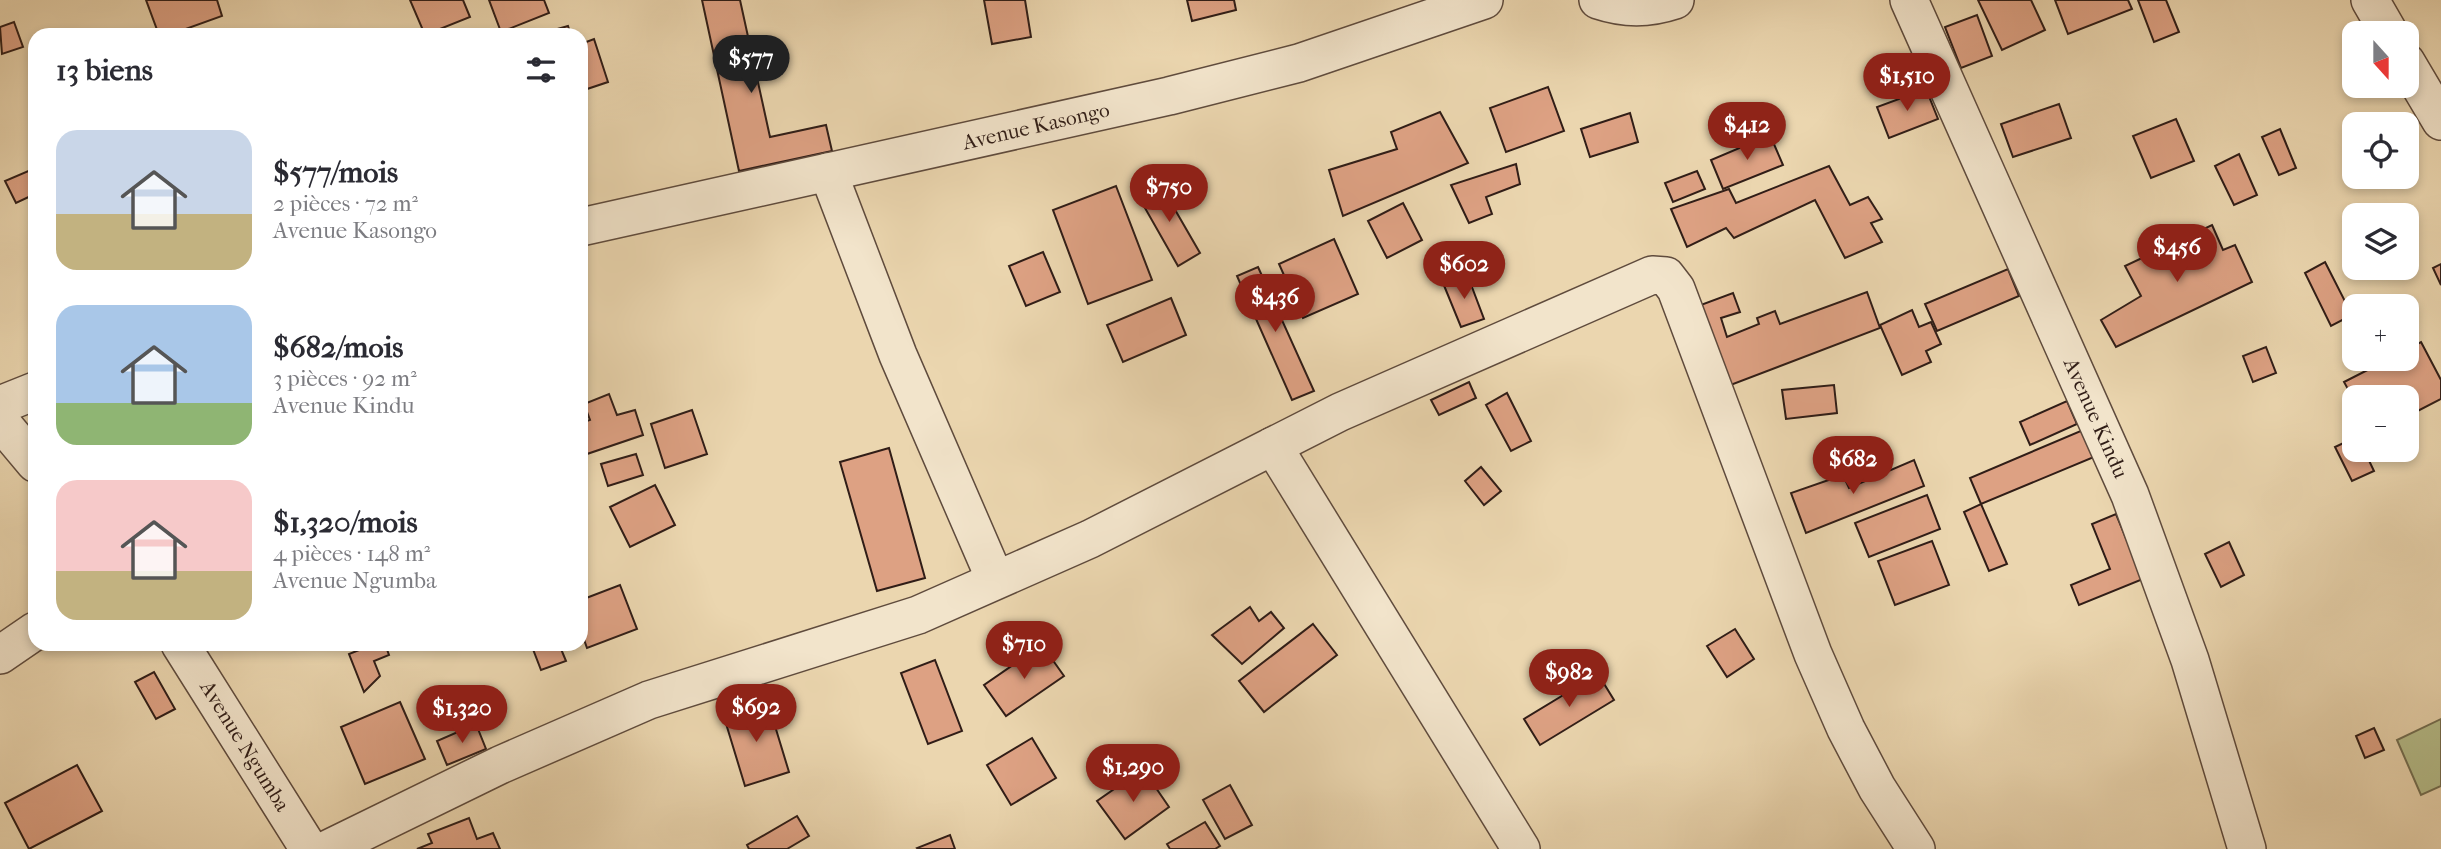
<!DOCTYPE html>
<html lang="fr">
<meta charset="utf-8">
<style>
body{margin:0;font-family:"IM FELL French Canon",serif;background:#f7f7f7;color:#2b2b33;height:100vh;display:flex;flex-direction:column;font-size:26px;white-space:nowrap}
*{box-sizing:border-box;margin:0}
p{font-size:23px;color:#7c7c81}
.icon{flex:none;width:38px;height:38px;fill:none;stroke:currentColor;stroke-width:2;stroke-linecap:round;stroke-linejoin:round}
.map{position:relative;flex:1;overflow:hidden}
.drawer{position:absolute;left:28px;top:28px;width:560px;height:623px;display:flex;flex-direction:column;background:#fff;border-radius:21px;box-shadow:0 4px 10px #0003}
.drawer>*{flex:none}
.needle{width:46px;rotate:159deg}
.fabs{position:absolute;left:2342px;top:21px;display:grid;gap:14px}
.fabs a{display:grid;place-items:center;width:77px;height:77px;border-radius:14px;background:#fff;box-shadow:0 4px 10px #0003;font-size:35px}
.price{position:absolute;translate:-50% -60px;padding:0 16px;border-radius:24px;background:#8f2418;color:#fff;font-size:23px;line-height:46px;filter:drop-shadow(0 2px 4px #0008)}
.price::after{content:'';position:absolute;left:50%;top:42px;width:21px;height:16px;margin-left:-10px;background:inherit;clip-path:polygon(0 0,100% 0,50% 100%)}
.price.active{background:#222;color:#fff}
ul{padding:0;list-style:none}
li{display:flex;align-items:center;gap:21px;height:175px;padding:0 28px}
li span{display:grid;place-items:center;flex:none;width:196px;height:140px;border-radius:21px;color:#555}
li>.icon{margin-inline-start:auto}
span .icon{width:84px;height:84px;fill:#fffc;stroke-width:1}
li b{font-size:30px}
h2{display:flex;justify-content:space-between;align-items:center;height:84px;padding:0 28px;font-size:30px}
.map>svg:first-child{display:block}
.green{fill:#b6be8b;stroke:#736e51;stroke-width:2}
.building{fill:#dda183;stroke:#301d17;stroke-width:2}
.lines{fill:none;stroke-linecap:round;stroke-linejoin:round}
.minor-casing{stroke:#5f4b3d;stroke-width:40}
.minor{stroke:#f2e4cb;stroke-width:37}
.labels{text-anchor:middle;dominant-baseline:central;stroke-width:5;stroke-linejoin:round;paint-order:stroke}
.street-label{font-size:21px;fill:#301d17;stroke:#f2e4cb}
</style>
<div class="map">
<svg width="2441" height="849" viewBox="0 0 2441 849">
<rect width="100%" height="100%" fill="#ebd6af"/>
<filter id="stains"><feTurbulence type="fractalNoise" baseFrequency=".00286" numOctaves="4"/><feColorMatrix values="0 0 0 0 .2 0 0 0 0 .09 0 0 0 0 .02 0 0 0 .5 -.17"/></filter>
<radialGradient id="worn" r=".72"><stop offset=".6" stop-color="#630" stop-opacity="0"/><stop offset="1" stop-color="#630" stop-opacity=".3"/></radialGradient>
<path class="green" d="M 2441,719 L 2441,786 L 2421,795 L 2397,740 Z"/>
<g class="building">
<path d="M 146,0 L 217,0 L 222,16 L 169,35 L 159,35 Z"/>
<path d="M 410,0 L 463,0 L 470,17 L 425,35 Z"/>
<path d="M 489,0 L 544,0 L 549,13 L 501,32 Z"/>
<path d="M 702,0 L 740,0 L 770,137 L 826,125 L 832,151 L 739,171 Z"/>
<path d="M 984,0 L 1025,0 L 1031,37 L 992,44 Z"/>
<path d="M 1187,0 L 1234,0 L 1236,10 L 1192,21 Z"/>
<path d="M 1978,0 L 2031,0 L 2045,30 L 2002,50 Z"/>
<path d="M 2055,0 L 2128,0 L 2132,9 L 2068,34 Z"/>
<path d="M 2138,0 L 2166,0 L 2179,32 L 2154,42 Z"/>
<path d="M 1977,15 L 1992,56 L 1961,68 L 1945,27 Z"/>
<path d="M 14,22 L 23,47 L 2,54 L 0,27 Z"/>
<path d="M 568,26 L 571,35 L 536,35 Z"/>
<path d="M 594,39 L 608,82 L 581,91 L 581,44 Z"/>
<path d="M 1548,87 L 1564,131 L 1506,152 L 1490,108 Z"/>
<path d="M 1926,89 L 1938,119 L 1889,138 L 1877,107 Z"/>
<path d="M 2059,104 L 2071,138 L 2013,157 L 2001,124 Z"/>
<path d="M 1440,112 L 1468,163 L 1343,216 L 1329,170 L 1397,149 L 1391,132 Z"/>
<path d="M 1630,113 L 1638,142 L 1590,157 L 1581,129 Z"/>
<path d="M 2176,119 L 2194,161 L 2151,178 L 2133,136 Z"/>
<path d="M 2280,129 L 2296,168 L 2279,175 L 2262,137 Z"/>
<path d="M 1770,135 L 1783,165 L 1723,189 L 1711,160 Z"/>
<path d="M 2239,154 L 2257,195 L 2234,205 L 2215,166 Z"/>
<path d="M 1516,164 L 1520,184 L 1486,197 L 1492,214 L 1469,223 L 1451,185 Z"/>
<path d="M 1829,166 L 1850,205 L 1868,197 L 1882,219 L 1871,223 L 1882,242 L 1845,258 L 1815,200 L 1734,238 L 1726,228 L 1687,247 L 1671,209 L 1729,189 L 1736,203 Z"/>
<path d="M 33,169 L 35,174 L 35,194 L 16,203 L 5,181 Z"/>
<path d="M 1697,171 L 1705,189 L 1673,202 L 1665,183 Z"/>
<path d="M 1159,182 L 1200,253 L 1178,266 L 1137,194 Z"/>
<path d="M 1116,186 L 1152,280 L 1088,304 L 1053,210 Z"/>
<path d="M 1403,203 L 1422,240 L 1387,258 L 1368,221 Z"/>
<path d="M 2212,225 L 2223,250 L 2235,245 L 2252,282 L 2116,347 L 2101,320 L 2141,296 L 2125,266 Z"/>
<path d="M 1334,239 L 1358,294 L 1303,318 L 1279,264 Z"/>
<path d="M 1043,252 L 1060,292 L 1026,306 L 1009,266 Z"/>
<path d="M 2325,262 L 2352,315 L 2331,326 L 2305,273 Z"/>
<path d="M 2441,264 L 2441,285 L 2433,268 Z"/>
<path d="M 1258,267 L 1314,391 L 1292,400 L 1237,276 Z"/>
<path d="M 2008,269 L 2019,296 L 1937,331 L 1925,304 Z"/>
<path d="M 1467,274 L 1484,319 L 1461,327 L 1443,283 Z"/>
<path d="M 1867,292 L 1880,328 L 1728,386 L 1698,306 L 1733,293 L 1740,312 L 1721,318 L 1727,337 L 1759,324 L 1757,318 L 1775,311 L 1780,324 Z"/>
<path d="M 1171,298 L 1186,335 L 1123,362 L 1107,325 Z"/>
<path d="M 1912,310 L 1919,327 L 1931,322 L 1941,344 L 1926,351 L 1931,362 L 1902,375 L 1880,325 Z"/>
<path d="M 2421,342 L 2441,380 L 2441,399 L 2406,417 L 2406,397 L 2354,397 L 2354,400 L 2344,382 L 2389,359 L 2406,359 L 2406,350 Z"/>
<path d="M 2266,347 L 2276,373 L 2253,382 L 2243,356 Z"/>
<path d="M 1469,382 L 1476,398 L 1439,415 L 1431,400 Z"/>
<path d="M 1834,385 L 1837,413 L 1786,419 L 1782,390 Z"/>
<path d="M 1507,393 L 1531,441 L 1511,451 L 1486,405 Z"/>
<path d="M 609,394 L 617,415 L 635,410 L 643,435 L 581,456 L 581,423 L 590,420 L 584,404 Z"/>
<path d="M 2067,401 L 2077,424 L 2030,445 L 2020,422 Z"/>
<path d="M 692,410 L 707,454 L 665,468 L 651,424 Z"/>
<path d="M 2083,430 L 2094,457 L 1981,504 L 1970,478 Z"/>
<path d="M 2354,438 L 2354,450 L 2364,450 L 2374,471 L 2352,481 L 2335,447 Z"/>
<path d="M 889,448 L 925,578 L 877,591 L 840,462 Z"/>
<path d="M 636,454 L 643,475 L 608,486 L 601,464 Z"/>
<path d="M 1914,460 L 1924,486 L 1806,533 L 1791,493 L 1843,475 L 1849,488 Z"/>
<path d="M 1481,467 L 1501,491 L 1484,505 L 1465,481 Z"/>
<path d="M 655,485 L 675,525 L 630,547 L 610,507 Z"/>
<path d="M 1927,495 L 1940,529 L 1869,557 L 1855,523 Z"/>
<path d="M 1981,504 L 2007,564 L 1989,571 L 1964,512 Z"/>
<path d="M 2116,514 L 2143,579 L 2079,605 L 2071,585 L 2110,569 L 2092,524 Z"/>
<path d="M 1932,541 L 1949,585 L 1895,605 L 1878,561 Z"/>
<path d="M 2229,542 L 2244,575 L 2221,587 L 2205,554 Z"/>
<path d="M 620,585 L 637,629 L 587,648 L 581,631 L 581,600 Z"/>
<path d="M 1250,607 L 1259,621 L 1271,612 L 1284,628 L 1242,664 L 1212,635 Z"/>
<path d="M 1313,624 L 1337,655 L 1264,712 L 1239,681 Z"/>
<path d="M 1735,629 L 1754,659 L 1727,677 L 1707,646 Z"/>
<path d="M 374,644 L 385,644 L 389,655 L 374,661 L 380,676 L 364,692 L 349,654 Z"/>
<path d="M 531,644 L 559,644 L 566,661 L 541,670 Z"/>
<path d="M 1042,645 L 1064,676 L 1006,716 L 984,685 Z"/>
<path d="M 935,660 L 962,731 L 928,744 L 901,673 Z"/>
<path d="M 154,672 L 175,709 L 156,719 L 135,682 Z"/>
<path d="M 1598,674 L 1614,700 L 1540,745 L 1524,719 Z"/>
<path d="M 400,702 L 425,759 L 365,784 L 341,727 Z"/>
<path d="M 768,703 L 789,772 L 745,786 L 724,717 Z"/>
<path d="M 476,724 L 486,749 L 447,765 L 437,741 Z"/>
<path d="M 2374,728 L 2384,750 L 2365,758 L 2356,736 Z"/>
<path d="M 1032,738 L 1056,778 L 1011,805 L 987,765 Z"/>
<path d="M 77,765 L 102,811 L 29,849 L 5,803 Z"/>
<path d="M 1143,769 L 1169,807 L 1125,839 L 1097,801 Z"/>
<path d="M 1230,785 L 1252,825 L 1225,839 L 1203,800 Z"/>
<path d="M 797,816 L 809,836 L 787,849 L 749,849 L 747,845 Z"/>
<path d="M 469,818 L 477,839 L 493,833 L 500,849 L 417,849 L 432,843 L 428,834 Z"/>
<path d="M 1205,822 L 1220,846 L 1215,849 L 1170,849 L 1167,844 Z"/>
<path d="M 950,835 L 955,849 L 918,849 L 917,848 Z"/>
</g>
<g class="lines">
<g class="minor-casing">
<g id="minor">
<path d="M 1598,0 C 1625,9 1648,9 1675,0"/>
<path d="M 1909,0 L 2130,495 L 2190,660 L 2247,849"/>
<path d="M 2370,0 L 2389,33"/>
<path d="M 2406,62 L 2441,121"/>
<path d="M 828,172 L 898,355 L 995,579"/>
<path d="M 581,227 L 1169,96 L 1299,63 L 1484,0"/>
<path d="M 0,405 L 35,391"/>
<path d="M 0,421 L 35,463"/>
<path d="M 1273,446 L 1521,849"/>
<path d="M 180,644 L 309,849"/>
<path d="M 0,655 L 35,631"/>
<path d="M 328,849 L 500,765 L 649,700 L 918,615 L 1090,539 L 1340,412 L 1652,275 L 1666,276 L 1676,289 L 1813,654 L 1846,729 L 1877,788 L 1916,849"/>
</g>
</g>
<use href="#minor" class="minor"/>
</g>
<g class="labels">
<g class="street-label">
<text transform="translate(1036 126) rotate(-13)">Avenue Kasongo</text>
<text transform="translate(2096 418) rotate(66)">Avenue Kindu</text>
<text transform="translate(245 746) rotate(58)">Avenue Ngumba</text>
</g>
</g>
<rect width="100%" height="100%" filter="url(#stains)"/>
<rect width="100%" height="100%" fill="url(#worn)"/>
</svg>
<div class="fabs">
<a><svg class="needle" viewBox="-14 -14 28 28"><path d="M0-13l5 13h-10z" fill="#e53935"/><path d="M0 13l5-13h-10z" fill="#7c7c81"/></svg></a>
<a><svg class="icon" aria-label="locate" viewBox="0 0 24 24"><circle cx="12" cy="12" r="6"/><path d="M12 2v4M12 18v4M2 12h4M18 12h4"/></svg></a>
<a><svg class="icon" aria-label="layers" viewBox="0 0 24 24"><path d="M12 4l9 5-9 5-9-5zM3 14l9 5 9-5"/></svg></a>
<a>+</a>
<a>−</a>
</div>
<b class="price active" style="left:751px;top:95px">$577</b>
<b class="price" style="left:1907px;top:113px">$1,510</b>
<b class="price" style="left:1747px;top:162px">$412</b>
<b class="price" style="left:1169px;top:224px">$750</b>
<b class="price" style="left:2177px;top:284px">$456</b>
<b class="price" style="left:1464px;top:301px">$602</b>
<b class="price" style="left:1275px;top:334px">$436</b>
<b class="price" style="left:1853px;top:496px">$682</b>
<b class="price" style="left:1024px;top:681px">$710</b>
<b class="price" style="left:1569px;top:709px">$982</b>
<b class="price" style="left:756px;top:744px">$692</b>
<b class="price" style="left:462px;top:745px">$1,320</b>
<b class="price" style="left:1133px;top:804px">$1,290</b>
<section class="drawer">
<h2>13 biens<svg class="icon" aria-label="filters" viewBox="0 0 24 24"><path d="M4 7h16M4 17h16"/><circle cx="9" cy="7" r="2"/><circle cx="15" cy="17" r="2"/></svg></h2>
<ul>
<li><span style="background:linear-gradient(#c9d6e8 60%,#c2b280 0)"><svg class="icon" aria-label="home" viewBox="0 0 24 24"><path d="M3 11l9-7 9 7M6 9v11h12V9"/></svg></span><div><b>$577/mois</b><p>2 pièces · 72 m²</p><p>Avenue Kasongo</p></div></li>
<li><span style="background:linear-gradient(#a9c7e8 70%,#8fb573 0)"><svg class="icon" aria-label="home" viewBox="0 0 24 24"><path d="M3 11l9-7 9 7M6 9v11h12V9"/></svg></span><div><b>$682/mois</b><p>3 pièces · 92 m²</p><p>Avenue Kindu</p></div></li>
<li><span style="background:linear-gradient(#f6c9c9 65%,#c2b280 0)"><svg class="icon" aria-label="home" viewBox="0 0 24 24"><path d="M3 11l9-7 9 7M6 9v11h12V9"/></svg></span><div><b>$1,320/mois</b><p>4 pièces · 148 m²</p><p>Avenue Ngumba</p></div></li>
</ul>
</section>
</div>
